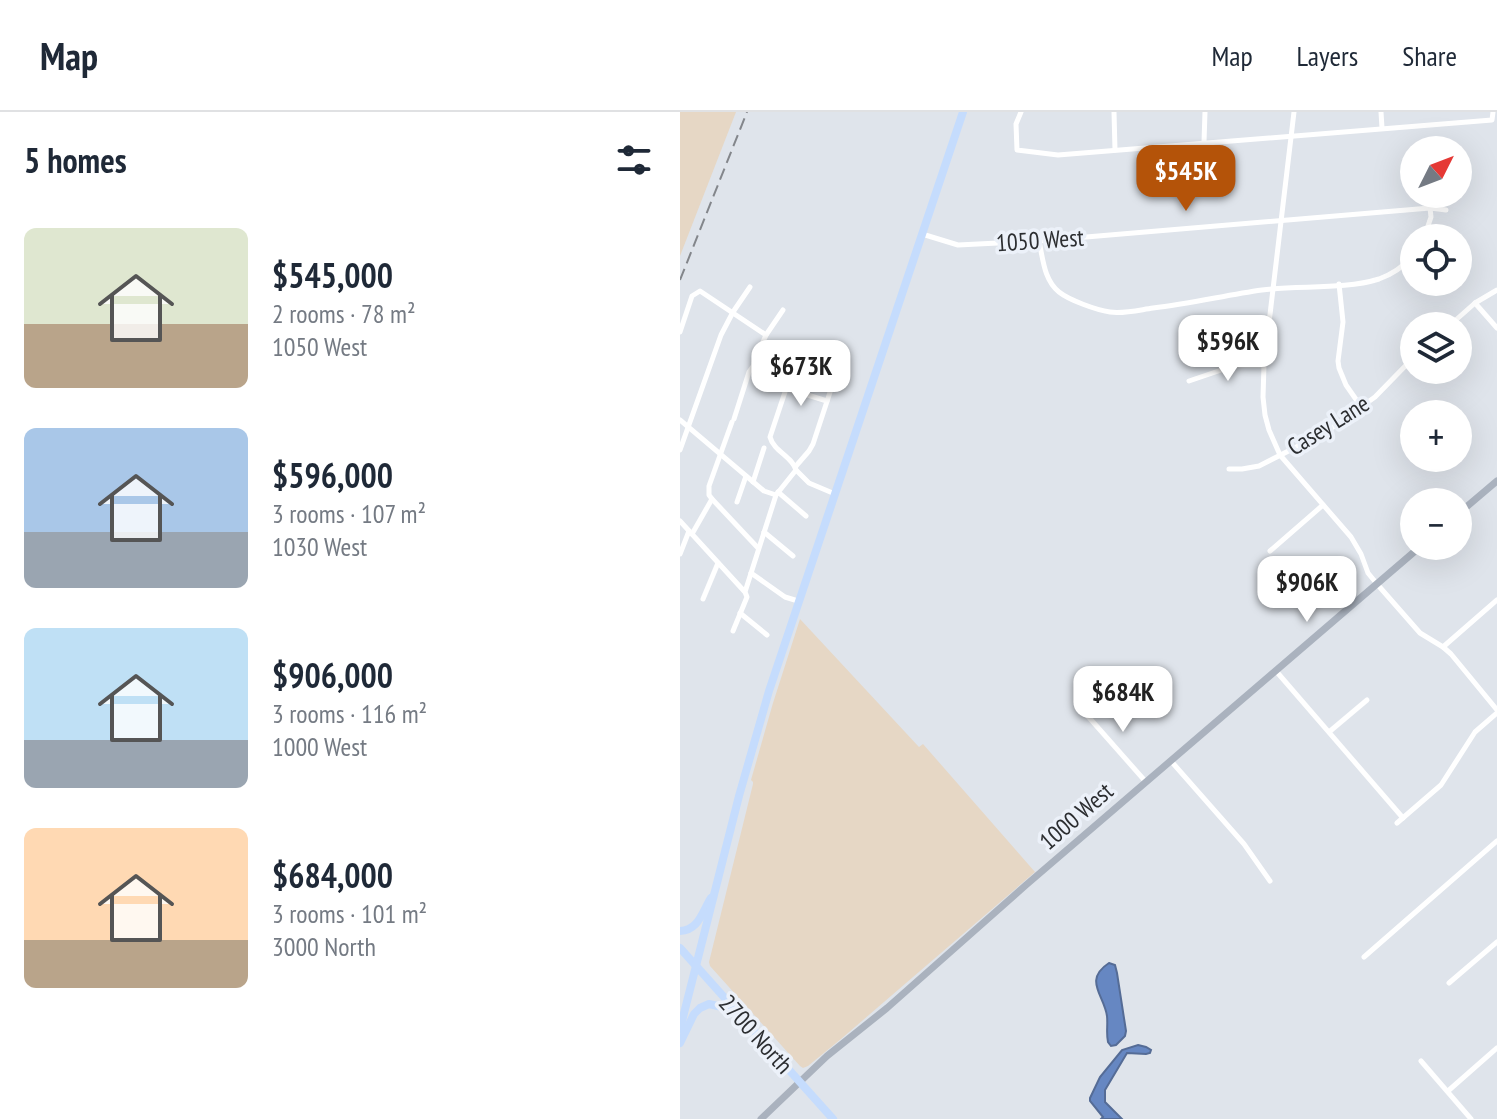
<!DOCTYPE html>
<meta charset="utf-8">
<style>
body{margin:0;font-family:"PT Sans Narrow",sans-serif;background:#f2f2f3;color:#1f2937;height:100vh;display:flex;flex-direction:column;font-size:30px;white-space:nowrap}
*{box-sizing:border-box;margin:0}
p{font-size:26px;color:#747a83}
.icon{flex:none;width:44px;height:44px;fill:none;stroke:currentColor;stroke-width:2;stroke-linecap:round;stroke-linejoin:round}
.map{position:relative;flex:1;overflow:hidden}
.sheet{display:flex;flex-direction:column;background:#fff;width:680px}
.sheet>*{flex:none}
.needle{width:52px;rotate:48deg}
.fabs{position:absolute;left:720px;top:24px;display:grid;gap:16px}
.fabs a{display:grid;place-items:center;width:72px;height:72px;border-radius:50%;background:#fff;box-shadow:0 8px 32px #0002;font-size:40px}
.price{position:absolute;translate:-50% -68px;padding:0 18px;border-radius:16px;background:#fff;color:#222;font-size:26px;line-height:52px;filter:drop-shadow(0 2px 4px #0008)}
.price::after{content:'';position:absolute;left:50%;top:48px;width:24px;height:18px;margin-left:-12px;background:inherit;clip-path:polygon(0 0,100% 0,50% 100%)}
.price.selected{background:#b45309;color:#fff}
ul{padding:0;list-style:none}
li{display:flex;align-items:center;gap:24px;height:200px;padding:0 24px}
li span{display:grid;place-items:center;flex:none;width:224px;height:160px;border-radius:12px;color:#555}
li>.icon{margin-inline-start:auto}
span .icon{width:96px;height:96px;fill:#fffc;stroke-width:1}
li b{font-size:34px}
h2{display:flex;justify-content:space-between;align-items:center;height:96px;padding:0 24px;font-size:34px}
header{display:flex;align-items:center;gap:48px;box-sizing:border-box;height:112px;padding:0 40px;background:#fff;border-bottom:2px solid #e0e1e3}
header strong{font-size:38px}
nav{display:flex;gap:44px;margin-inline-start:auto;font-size:28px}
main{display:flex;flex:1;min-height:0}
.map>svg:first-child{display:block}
.industrial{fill:#e6d7c5}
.water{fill:#6687c2;stroke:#556c96;stroke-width:2}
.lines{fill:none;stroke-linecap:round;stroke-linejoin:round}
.street{stroke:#fff;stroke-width:5}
.secondary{stroke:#aab2be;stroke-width:7}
.primary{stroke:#c5dcfd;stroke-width:8}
.rail{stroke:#83868b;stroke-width:2;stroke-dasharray:12 6;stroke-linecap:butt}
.labels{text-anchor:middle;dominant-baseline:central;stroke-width:7;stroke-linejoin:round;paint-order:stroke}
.street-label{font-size:24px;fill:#2c2e31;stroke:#ecf1f9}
</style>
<header>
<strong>Map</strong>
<nav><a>Map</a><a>Layers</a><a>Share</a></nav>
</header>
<main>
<section class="sheet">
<h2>5 homes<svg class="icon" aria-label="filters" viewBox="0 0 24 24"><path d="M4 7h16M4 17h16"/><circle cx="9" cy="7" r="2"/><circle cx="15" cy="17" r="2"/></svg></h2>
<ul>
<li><span style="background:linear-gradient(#dfe7d0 60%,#b9a48a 0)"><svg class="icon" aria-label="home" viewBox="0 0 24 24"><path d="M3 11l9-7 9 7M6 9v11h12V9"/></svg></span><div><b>$545,000</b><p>2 rooms · 78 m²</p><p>1050 West</p></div></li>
<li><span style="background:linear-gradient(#a9c7e8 65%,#9aa5b1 0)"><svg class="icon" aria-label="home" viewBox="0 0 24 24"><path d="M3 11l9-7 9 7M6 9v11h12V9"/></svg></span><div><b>$596,000</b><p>3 rooms · 107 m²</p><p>1030 West</p></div></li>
<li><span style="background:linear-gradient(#bfe0f5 70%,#9aa5b1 0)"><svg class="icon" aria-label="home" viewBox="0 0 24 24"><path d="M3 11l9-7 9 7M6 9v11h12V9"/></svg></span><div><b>$906,000</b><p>3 rooms · 116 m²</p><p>1000 West</p></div></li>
<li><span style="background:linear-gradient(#ffd9b3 70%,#b9a48a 0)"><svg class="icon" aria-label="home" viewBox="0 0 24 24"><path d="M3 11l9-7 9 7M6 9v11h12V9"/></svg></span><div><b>$684,000</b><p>3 rooms · 101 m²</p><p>3000 North</p></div></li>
</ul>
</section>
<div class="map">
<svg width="817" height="1007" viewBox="0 0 817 1007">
<rect width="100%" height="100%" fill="#dfe4eb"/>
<g class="industrial">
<path d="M 0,0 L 56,0 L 0,144 Z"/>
<path d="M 120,507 L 239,635 L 243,632 L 355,760 L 161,927 L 128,954 L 123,956 L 120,954 L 30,854 L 29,850 L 73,672 L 73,670 L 71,668 L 93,591 Z"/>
</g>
<g class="water">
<path d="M 429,851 L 435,853 L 437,861 L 446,919 L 445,924 L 436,933 L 431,934 L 428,930 C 426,921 428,913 427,904 C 424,883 403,868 429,851 Z"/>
<path d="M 458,933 L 466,935 L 471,938 L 470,941 L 466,942 L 447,941 L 425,978 L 425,990 L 442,1007 L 421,1007 L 423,1005 L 410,989 L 410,986 L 420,965 L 442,938 Z"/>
</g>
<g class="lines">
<g class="street">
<path d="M 341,0 L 336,12 L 337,38 L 378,43 L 812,8 L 813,0"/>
<path d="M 434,0 L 435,38"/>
<path d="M 614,0 L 584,253 L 583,285 L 585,303 L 589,318 L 600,343 L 671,425 L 681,442 L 688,461 L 697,472 L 740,521 L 763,535 L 771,542 L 817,598"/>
<path d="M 701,0 L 702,16"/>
<path d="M 524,30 L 525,0"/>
<path d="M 242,122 L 278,133 L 359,129 L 750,96 L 766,98"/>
<path d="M 744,126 L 751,105 L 750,96"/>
<path d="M 359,129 C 363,147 364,168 379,180 C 389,188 416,198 430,200 C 444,202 459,198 473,196 C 510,192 546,183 582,178 C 619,173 664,178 699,167 C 713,162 724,154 734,143"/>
<path d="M 659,172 L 663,210 L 658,249 L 659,256 L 666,273 L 682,296"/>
<path d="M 795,191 L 817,216"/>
<path d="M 103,198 L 86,223 L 74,251 L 77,257 L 105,276 L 105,280 L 90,325 C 94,340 112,344 116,358 L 129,371 L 155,382"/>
<path d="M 769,214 L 795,191 L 817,178"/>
<path d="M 0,220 L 12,184 L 20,179 L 86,223"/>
<path d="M 119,249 L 110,269 L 105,276 L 147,289"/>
<path d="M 743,258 L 751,266"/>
<path d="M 509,269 L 556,253 L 584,253"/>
<path d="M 54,307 L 69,260 L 74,253"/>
<path d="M 0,308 L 84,379 L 96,383"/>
<path d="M 0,338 L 41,223 L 53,200 L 70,175"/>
<path d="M 116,354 L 129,339 L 133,332 L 156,262"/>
<path d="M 549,357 L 562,357 L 579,354 L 646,320 L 695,285 L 734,245"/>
<path d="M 73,370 L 84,336"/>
<path d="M 98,380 L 126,404"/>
<path d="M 32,387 L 78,436"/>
<path d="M 57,390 L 66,364"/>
<path d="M 0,409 L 64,479"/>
<path d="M 84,420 L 113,444"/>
<path d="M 12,422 L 32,387 L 29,383 L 29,374 L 52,310"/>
<path d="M 590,439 L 643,393"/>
<path d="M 0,442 L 9,419"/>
<path d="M 71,461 L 105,485 L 118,489"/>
<path d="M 23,487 L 38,451"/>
<path d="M 60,501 L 87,523"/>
<path d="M 53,519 L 67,485 L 65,480 L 96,383 L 116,358"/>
<path d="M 763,535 L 817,488"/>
<path d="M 596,559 L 723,706"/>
<path d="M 398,593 L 466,670"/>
<path d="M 649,620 L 687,588"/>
<path d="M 491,649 L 564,732 L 590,769"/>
<path d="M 717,711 L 761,673 L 795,620 L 817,601"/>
<path d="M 684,845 L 817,729"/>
<path d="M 769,871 L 817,830"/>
<path d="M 741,949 L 791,1007"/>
<path d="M 768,979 L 817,936"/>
</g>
<g class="secondary">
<path d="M 778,402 L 817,369"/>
<path d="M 81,1007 L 147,944 L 207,896 L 346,773 L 741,434"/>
</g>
<g class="primary">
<path d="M 0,819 C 19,818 22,800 31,786"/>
<path d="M 0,836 L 153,1007"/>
<path d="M 0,917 L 59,684 L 89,579 L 283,0"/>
<path d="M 0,931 L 14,902 L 20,896 L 29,892 L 55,898"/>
</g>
<path class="rail" d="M 0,168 L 67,0"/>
</g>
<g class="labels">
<g class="street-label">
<text transform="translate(360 128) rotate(-4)">1050 West</text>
<text transform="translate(648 313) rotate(-32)">Casey Lane</text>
<text transform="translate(396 704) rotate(-41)">1000 West</text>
<text transform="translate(76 922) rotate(48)">2700 North</text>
</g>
</g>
</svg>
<div class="fabs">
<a><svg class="needle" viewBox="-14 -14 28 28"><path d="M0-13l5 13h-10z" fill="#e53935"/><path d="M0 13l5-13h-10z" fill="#747a83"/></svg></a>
<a><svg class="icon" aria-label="locate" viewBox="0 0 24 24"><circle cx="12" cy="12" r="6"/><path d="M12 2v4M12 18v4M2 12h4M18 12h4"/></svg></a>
<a><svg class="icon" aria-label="layers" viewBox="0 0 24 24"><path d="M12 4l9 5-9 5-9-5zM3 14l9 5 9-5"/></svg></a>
<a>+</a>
<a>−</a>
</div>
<b class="price selected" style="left:506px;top:101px">$545K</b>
<b class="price" style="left:548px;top:271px">$596K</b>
<b class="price" style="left:121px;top:296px">$673K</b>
<b class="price" style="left:627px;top:512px">$906K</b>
<b class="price" style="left:443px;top:622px">$684K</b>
</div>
</main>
